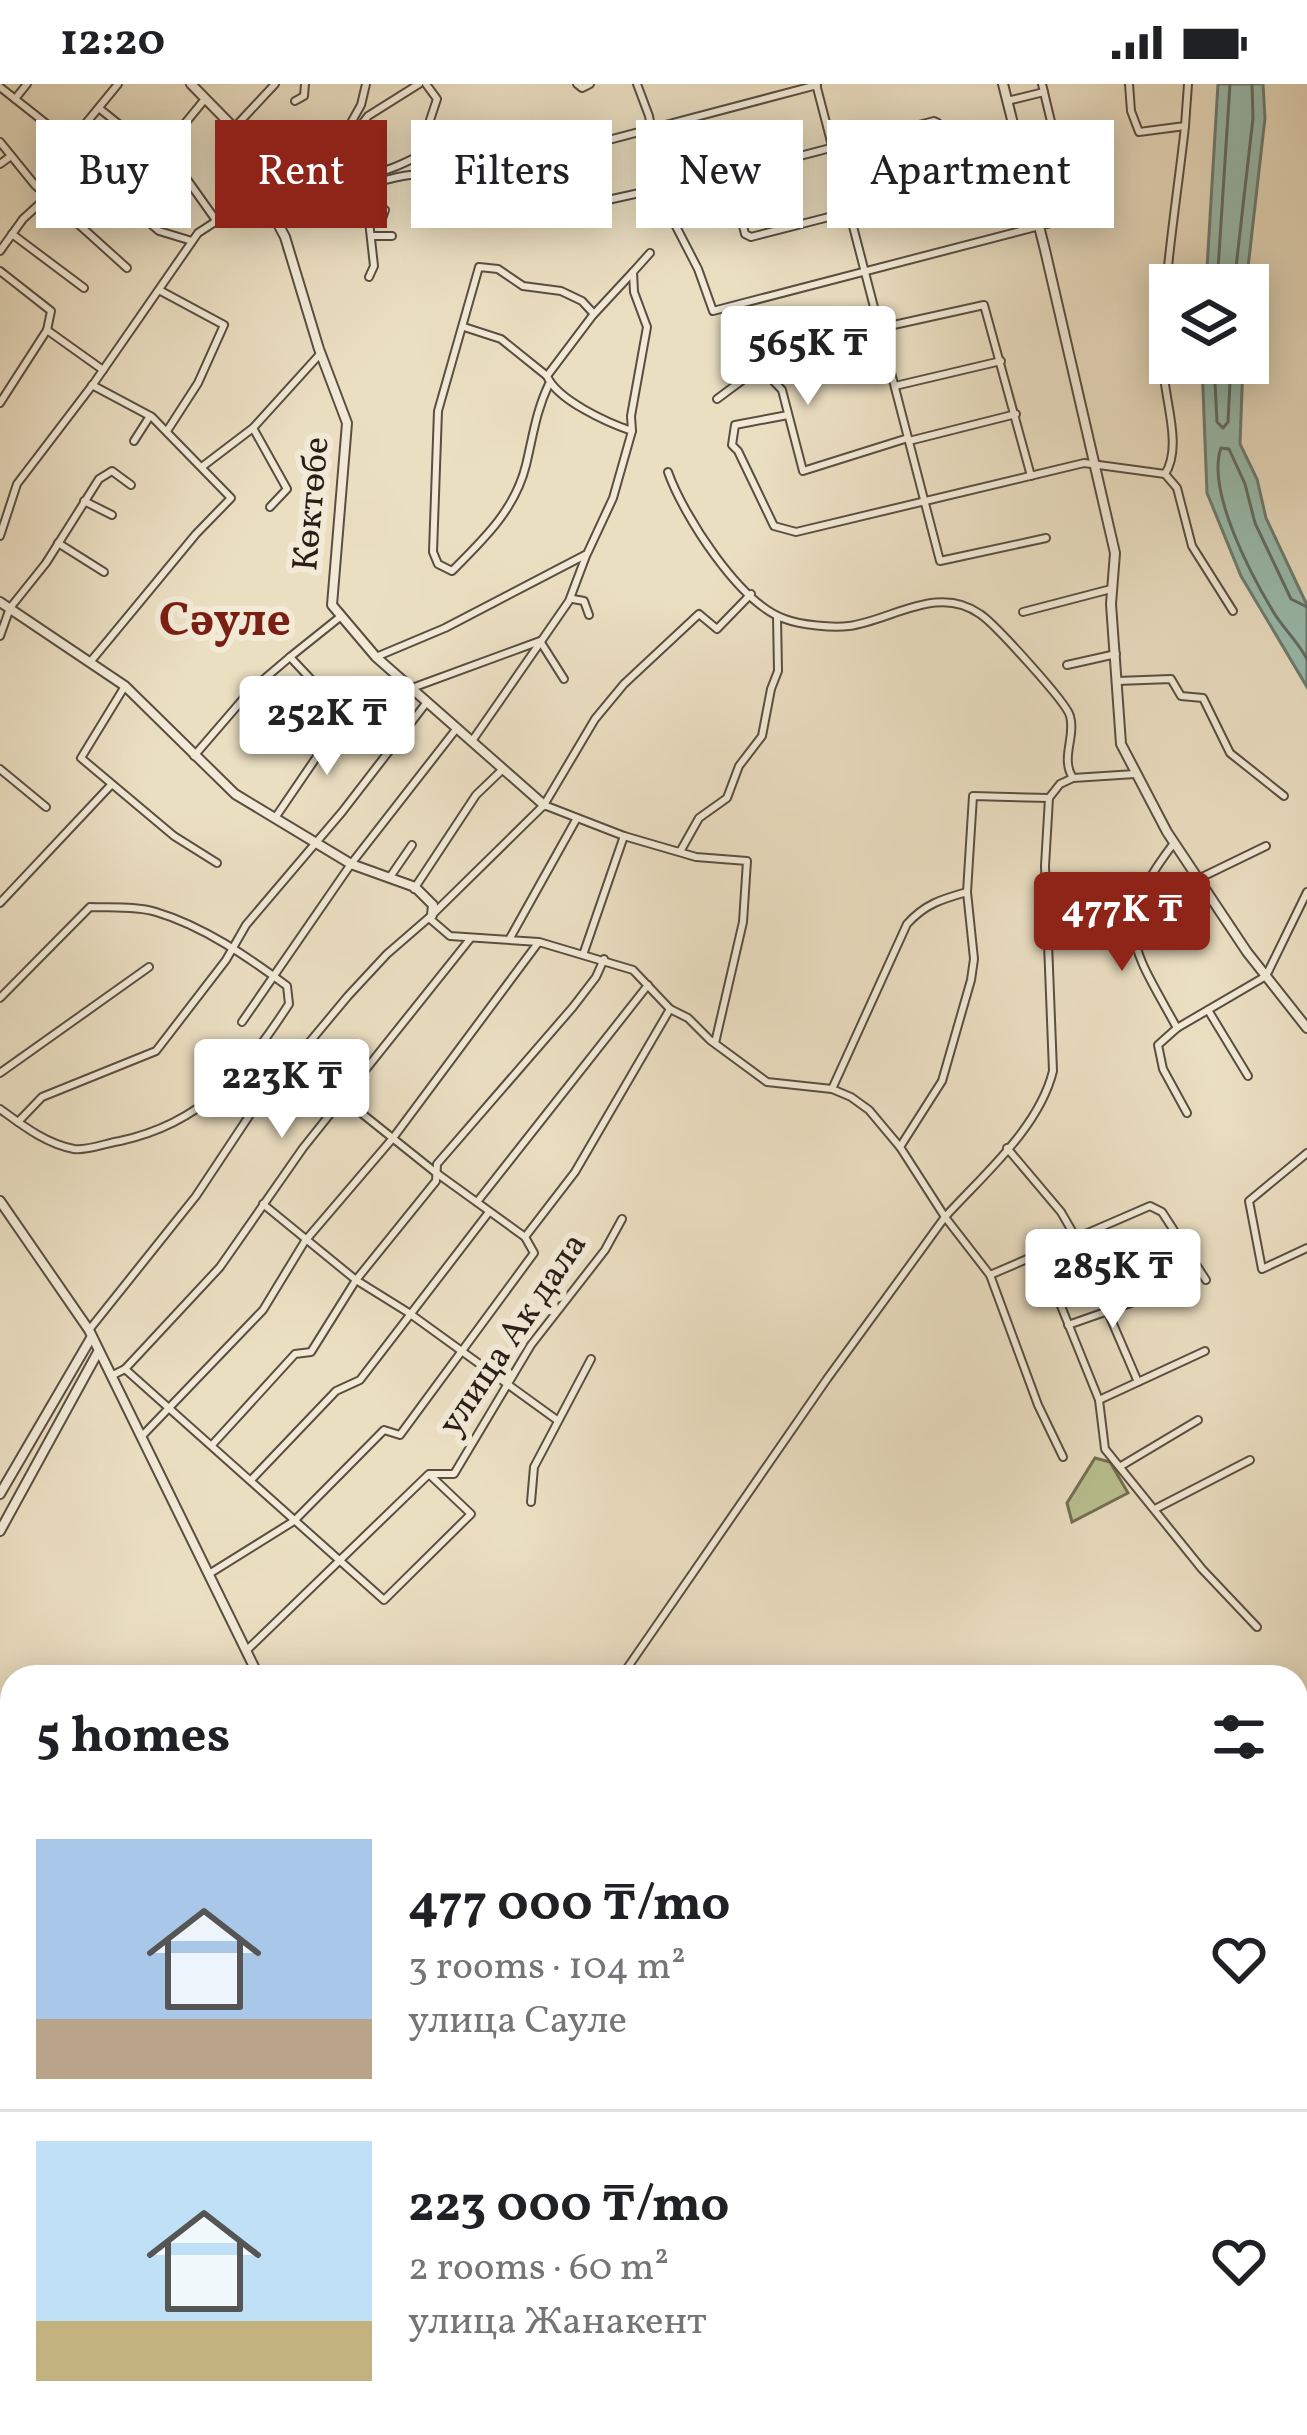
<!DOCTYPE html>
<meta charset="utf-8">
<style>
body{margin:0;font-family:Vollkorn,serif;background:#f6f6f6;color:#202124;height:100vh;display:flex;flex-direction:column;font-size:45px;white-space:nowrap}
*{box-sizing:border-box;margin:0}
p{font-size:39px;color:#757577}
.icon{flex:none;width:66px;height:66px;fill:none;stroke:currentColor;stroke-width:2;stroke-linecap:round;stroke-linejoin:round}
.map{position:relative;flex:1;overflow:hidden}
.side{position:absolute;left:0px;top:1581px;width:1308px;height:771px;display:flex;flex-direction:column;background:#fff;border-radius:36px 36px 0 0;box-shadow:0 6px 30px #0003}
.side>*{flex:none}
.hud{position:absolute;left:36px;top:36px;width:1236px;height:108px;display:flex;gap:24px}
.fabs{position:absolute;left:1149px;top:180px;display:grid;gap:24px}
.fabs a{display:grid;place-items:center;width:120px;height:120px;border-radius:0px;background:#fff;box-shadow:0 6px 30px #0003;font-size:60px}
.price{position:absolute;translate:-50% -102px;padding:0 27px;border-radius:12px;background:#fff;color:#222;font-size:39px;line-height:78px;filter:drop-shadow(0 3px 6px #0008)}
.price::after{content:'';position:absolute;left:50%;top:72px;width:36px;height:27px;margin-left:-18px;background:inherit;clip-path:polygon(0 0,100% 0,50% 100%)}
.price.selected{background:#8f2418;color:#fff}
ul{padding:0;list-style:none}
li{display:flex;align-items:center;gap:36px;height:300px;padding:0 36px}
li+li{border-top:3px solid #e0e0e0}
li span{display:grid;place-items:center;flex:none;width:336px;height:240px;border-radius:0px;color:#555}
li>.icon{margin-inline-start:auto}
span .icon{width:144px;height:144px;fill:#fffc;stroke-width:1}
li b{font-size:51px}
h2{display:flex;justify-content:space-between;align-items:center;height:144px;padding:0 36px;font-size:51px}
.pill{padding:0 42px;border-radius:0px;background:#fff;box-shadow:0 6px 30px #0003;font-size:42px;line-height:108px}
.pill.selected{background:#8f2418;color:#fff}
.status{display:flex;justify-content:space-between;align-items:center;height:84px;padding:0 60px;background:#fff;direction:ltr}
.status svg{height:33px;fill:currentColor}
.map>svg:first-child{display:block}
.green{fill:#bac191;stroke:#726f54;stroke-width:3}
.water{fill:#99bdaf;stroke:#6d7d73;stroke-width:3}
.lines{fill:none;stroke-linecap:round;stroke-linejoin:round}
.shore{stroke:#626d64;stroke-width:3}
.minor-casing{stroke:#5a4e42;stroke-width:10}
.tertiary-casing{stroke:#5a4e42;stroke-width:12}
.minor{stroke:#f2ead7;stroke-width:6}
.tertiary{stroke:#f2ead7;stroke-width:8}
.labels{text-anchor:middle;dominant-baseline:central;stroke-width:12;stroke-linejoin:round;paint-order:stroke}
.street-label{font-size:36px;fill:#2a1d18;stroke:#f2ead7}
.district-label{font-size:48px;font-weight:bold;fill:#7a1f14;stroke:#f2ead7}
</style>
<div class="status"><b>12:20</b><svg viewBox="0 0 49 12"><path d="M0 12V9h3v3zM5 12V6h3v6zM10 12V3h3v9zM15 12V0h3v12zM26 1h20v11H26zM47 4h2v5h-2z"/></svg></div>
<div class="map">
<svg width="1307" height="2351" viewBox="0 0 1307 2351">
<rect width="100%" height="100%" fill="#ebdfc2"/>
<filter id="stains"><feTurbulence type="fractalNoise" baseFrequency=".00167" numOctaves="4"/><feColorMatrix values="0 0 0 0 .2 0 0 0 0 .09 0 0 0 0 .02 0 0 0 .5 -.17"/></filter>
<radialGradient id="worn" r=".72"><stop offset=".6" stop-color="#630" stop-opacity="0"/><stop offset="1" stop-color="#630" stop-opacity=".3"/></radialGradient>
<path class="green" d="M 1095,1374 L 1110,1378 L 1128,1409 L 1072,1438 L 1067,1419 Z"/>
<g class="water">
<path d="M 1218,0 L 1263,0 L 1265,34 L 1246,201 L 1206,201 Z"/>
<path d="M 1202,279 L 1243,279 L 1240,360 L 1257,395 L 1266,434 L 1307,521 L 1307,603 L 1241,492 L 1207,409 Z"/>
</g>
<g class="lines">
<g class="shore">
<path d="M 1217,201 L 1230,0"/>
<path d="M 1234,201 L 1253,34 L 1252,0"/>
<path d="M 1214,279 L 1217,338 L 1223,344 L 1228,338 L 1231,279"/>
<path d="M 1307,523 L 1291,515 L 1255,439 L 1245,400 L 1229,365 L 1221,364 C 1206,406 1251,491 1274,529 C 1284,545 1298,558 1307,575"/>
</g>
<g class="minor-casing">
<g id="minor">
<path d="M 577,0 L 582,4 L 590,0"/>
<path d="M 637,0 L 649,32 L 666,123 L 698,185 L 713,227 L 1074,133 L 1042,0"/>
<path d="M 816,0 L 940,477 L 1046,454"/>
<path d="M 1129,0 L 1131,27 L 1139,48 L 1185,42 L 1188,0"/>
<path d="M 0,3 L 67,56 L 77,76 L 159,147 L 192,157"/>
<path d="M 15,15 L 27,0"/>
<path d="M 295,17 L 304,12 L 305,0"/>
<path d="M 1007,17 L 1044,8"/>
<path d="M 100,25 L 186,94 L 218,139"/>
<path d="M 934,37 L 938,39 L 950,102 L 751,153 L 745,150 L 731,93 L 735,89 Z"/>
<path d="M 234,44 L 275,0"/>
<path d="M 343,53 L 361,21 L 366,0"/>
<path d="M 0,58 L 35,101 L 127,184"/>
<path d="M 69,60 L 118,0"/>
<path d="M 945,67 L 1015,51"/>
<path d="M 339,69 L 368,32 L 419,0"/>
<path d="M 159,71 L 205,15"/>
<path d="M 548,72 L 817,1"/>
<path d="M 0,80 L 11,72"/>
<path d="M 339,86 L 368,128 L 374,182 L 369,193"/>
<path d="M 351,98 C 381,105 410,80 439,96"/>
<path d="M 361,110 L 381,109"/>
<path d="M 365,119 L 385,126 L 383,132 L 369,132"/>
<path d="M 576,123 L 662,104"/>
<path d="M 674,138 L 738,122"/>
<path d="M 12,150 L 84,204"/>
<path d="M 371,152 L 392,152"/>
<path d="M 0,167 L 23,135 L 47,113"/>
<path d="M 0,187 L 51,227 L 47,246 L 0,319"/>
<path d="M 159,206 L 224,241 L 198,299 L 167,347"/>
<path d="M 593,231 L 547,292 C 557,316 608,339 632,347"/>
<path d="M 464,243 L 501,255 L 547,292"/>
<path d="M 47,246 L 103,286"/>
<path d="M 549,300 C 536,327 533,352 526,381 C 515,426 483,456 452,487 L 438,480 L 433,468 L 438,327 L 479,183 L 498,185 L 523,202 L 561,207 L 582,217 L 594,230 L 633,188"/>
<path d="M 895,302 L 1001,277"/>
<path d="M 717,315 L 760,283"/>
<path d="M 788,331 L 735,341 L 732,361 L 738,367 L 774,442 L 796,448 L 1084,379 L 1165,390 L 1177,404 L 1192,462 L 1233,527"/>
<path d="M 253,344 L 287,405 L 270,423"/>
<path d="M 908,354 L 803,387 L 782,306 L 760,283 L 880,244 L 984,221 L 1031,392"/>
<path d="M 134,357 L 150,332"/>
<path d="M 909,357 L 1016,330"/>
<path d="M 203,382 L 253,344 L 321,269"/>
<path d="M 1165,390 C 1182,364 1166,320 1164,291 C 1159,217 1177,118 1185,42"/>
<path d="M 84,417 L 112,431"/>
<path d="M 0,452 L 17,400 L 94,299 L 198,149 L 261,108 L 337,84 C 374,101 408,77 441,60 L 430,36 L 437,15 L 426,0"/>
<path d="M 58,459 L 104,488"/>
<path d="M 573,515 L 584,517 L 589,531"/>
<path d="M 1023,528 L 1111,505"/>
<path d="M 0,552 L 10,524 L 46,479 L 99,395 L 112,387 L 131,401"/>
<path d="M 376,573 L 445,544 L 587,470 L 613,414 L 632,347 L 631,332 L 647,243 L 634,208 L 633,188 L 650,169"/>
<path d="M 91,577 L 196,450 L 231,414 L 152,333 L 92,301"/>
<path d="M 1067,581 L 1116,570"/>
<path d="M 1117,597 L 1171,595 L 1181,612 L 1203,614 L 1230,669 L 1284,712"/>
<path d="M 125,602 L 81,674 L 174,752 L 217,779"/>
<path d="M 412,604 L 540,557 L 564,595"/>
<path d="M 321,606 L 290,573 L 340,533"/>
<path d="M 268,625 L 250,607 L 290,573"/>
<path d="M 472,657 L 569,517 L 586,472"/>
<path d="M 194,672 L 250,607"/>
<path d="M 0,685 L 46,723"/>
<path d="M 1073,694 L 1135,690"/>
<path d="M 544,721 L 624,752 L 584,868"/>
<path d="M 275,734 L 320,668 L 354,634"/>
<path d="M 624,752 L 696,773 L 747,777 L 743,838 L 715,959"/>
<path d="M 1174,759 C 1110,843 1131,860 1177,944 L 1158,961 L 1163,985 L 1187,1029"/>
<path d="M 681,766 L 699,734 L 727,714 L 739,682 L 762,652 L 771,605 L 778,587 L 777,532"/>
<path d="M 390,793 L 412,761"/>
<path d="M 1198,795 L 1266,762"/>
<path d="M 414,805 L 476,711 L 503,685"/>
<path d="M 0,819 L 111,701"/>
<path d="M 429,834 L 450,852 L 539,858 L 633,886 L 670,925 L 688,934 L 710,956 L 767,998 L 832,1005 L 851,1013 L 869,1026 L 900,1063 L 942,997 L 971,896 L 974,875 L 967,808 L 973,712 L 1049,714 L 1060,700 L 1073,694 C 1060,674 1076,653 1070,632 C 1067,619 994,539 980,530 C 938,500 892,536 849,542 C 832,544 801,541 785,535 C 740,520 683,431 668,388"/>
<path d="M 510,854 L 577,734"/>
<path d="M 0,914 L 90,823 C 111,824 136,822 156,828 C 203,842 248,873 287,902 L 289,920 C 245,988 203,1039 120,1057 C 106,1059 87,1067 74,1065 C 46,1060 22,1041 0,1025"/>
<path d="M 1208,926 L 1248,992"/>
<path d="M 242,938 L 351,780 L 457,644"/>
<path d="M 1177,944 L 1266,892 L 1307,808"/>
<path d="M 0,989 L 149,883"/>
<path d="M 832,1005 L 907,840 C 925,820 942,815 967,808"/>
<path d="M 345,1016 L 435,1088 L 525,1153"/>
<path d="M 18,1038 L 42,1013 L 156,967 L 226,876 L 246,841 L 342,728 L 427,618"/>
<path d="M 900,1063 L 945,1133 C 983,1091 1039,1044 1053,987 L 1045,782 L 1049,714"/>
<path d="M 1007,1064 L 1061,1128 L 1076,1154 L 1150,1122 L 1162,1128 L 1206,1196"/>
<path d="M 1307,1069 L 1249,1117 L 1262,1185 L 1307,1164"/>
<path d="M 477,1118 L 648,901"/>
<path d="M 263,1120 L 356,1196 L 409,1229 L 557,1336"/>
<path d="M 1040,1170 L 1099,1316 L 1105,1365 L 1202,1485 L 1257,1543"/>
<path d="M 990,1191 L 1076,1154 L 1138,1298"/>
<path d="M 1068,1241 L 1145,1214"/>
<path d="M 89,1246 L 196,1112 L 253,1026 L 348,912 L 387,870 L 432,831 L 544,721 L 595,635 L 624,600 L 699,530 L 717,545 L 751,510"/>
<path d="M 125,1285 L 220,1183 L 303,1064 L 470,855"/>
<path d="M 113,1291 L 125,1285 L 384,1516 L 471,1430 L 430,1391"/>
<path d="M 1099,1316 L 1205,1267"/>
<path d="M 143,1351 L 263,1226 L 305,1157 L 393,1054 L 538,859"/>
<path d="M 212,1361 L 295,1270 L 311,1268 L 356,1196 L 436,1097 L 437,1080 L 573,923 L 596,893 L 604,875"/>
<path d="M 1121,1382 L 1198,1336"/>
<path d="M 251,1396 L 336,1307 L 360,1296 L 489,1128"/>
<path d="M 531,1418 L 534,1383 L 591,1275"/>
<path d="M 1157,1424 L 1250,1376"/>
<path d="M 209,1490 L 294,1437 L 384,1346 L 400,1351 L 534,1169 L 525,1153 L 575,1088 L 670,925"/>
<path d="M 247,1566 L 429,1390 L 454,1390 L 531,1261 L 605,1166 L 622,1135"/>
<path d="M 621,1593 L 827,1295 L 945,1133 L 990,1191 L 1038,1321 L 1063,1373"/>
<path d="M 1296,1970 L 1304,1957"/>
<path d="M 1296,2070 L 1307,2057"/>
<path d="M 0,2188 L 12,2184"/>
<path d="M 1296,2193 L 1307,2179"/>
<path d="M 0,2252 L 12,2248"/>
<path d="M 1296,2304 L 1307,2300"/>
<path d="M 0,2326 L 12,2321"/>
<path d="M 98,2340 L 102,2351"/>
<path d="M 688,2340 L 694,2351"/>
<path d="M 880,2340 L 898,2351"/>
<path d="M 1247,2340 L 1252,2351"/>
<path d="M 123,2351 L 152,2340"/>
<path d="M 819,2351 L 832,2340"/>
<path d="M 1267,2351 L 1270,2340"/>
<path d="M 1304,2351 L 1307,2336"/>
</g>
</g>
<g class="tertiary-casing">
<g id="tertiary">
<path d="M 191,0 L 240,50 L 261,108 L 285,153 L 319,265 L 347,339 L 332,521 L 376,573 L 544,721"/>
<path d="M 1003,0 L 1045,166 L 1115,469 L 1111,520 L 1121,660 L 1167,748 L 1247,868 L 1307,944"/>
<path d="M 0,518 L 125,602 L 235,710 L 351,780 L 415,803 L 433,821 L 432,831"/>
<path d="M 0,1117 L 89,1246 L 259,1593"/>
<path d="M 0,1410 L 91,1254"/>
<path d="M 0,1447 L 98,1268"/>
<path d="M 1296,1885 L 1307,1881"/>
<path d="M 278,2340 L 281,2351"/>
<path d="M 674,2351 L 681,2340"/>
</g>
</g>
<use href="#minor" class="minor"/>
<use href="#tertiary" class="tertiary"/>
</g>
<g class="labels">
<g class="street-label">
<text transform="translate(313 420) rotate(-85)">Көктөбе</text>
<text transform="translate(514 1251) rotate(-56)">улица Ак дала</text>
</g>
<g class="district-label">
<text x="225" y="538">Сәуле</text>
</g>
</g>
<rect width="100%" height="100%" filter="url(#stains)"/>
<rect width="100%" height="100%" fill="url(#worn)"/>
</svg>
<div class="fabs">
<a><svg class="icon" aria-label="layers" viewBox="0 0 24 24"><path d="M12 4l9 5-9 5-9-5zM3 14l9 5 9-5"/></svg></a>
</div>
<b class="price" style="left:808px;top:324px">565K ₸</b>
<b class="price" style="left:327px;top:694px">252K ₸</b>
<b class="price selected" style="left:1122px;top:890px">477K ₸</b>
<b class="price" style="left:282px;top:1057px">223K ₸</b>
<b class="price" style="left:1113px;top:1247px">285K ₸</b>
<div class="hud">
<a class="pill">Buy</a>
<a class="pill selected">Rent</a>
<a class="pill">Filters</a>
<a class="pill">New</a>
<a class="pill">Apartment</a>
</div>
<section class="side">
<h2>5 homes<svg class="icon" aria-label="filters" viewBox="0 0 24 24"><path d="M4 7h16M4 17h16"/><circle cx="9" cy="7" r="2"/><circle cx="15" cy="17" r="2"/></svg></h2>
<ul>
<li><span style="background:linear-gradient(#a9c7e8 75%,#b9a48a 0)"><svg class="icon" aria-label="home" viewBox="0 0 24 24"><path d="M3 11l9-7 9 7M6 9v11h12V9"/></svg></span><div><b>477 000 ₸/mo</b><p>3 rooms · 104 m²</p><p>улица Сауле</p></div><svg class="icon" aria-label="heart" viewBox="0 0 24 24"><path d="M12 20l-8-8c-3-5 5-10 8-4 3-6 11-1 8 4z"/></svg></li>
<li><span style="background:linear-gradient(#bfe0f5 75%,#c2b280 0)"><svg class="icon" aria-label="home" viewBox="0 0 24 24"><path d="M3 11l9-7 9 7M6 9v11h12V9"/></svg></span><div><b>223 000 ₸/mo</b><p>2 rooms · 60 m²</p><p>улица Жанакент</p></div><svg class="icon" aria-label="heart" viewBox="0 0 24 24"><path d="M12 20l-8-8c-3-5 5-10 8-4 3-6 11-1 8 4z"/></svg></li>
</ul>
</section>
</div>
